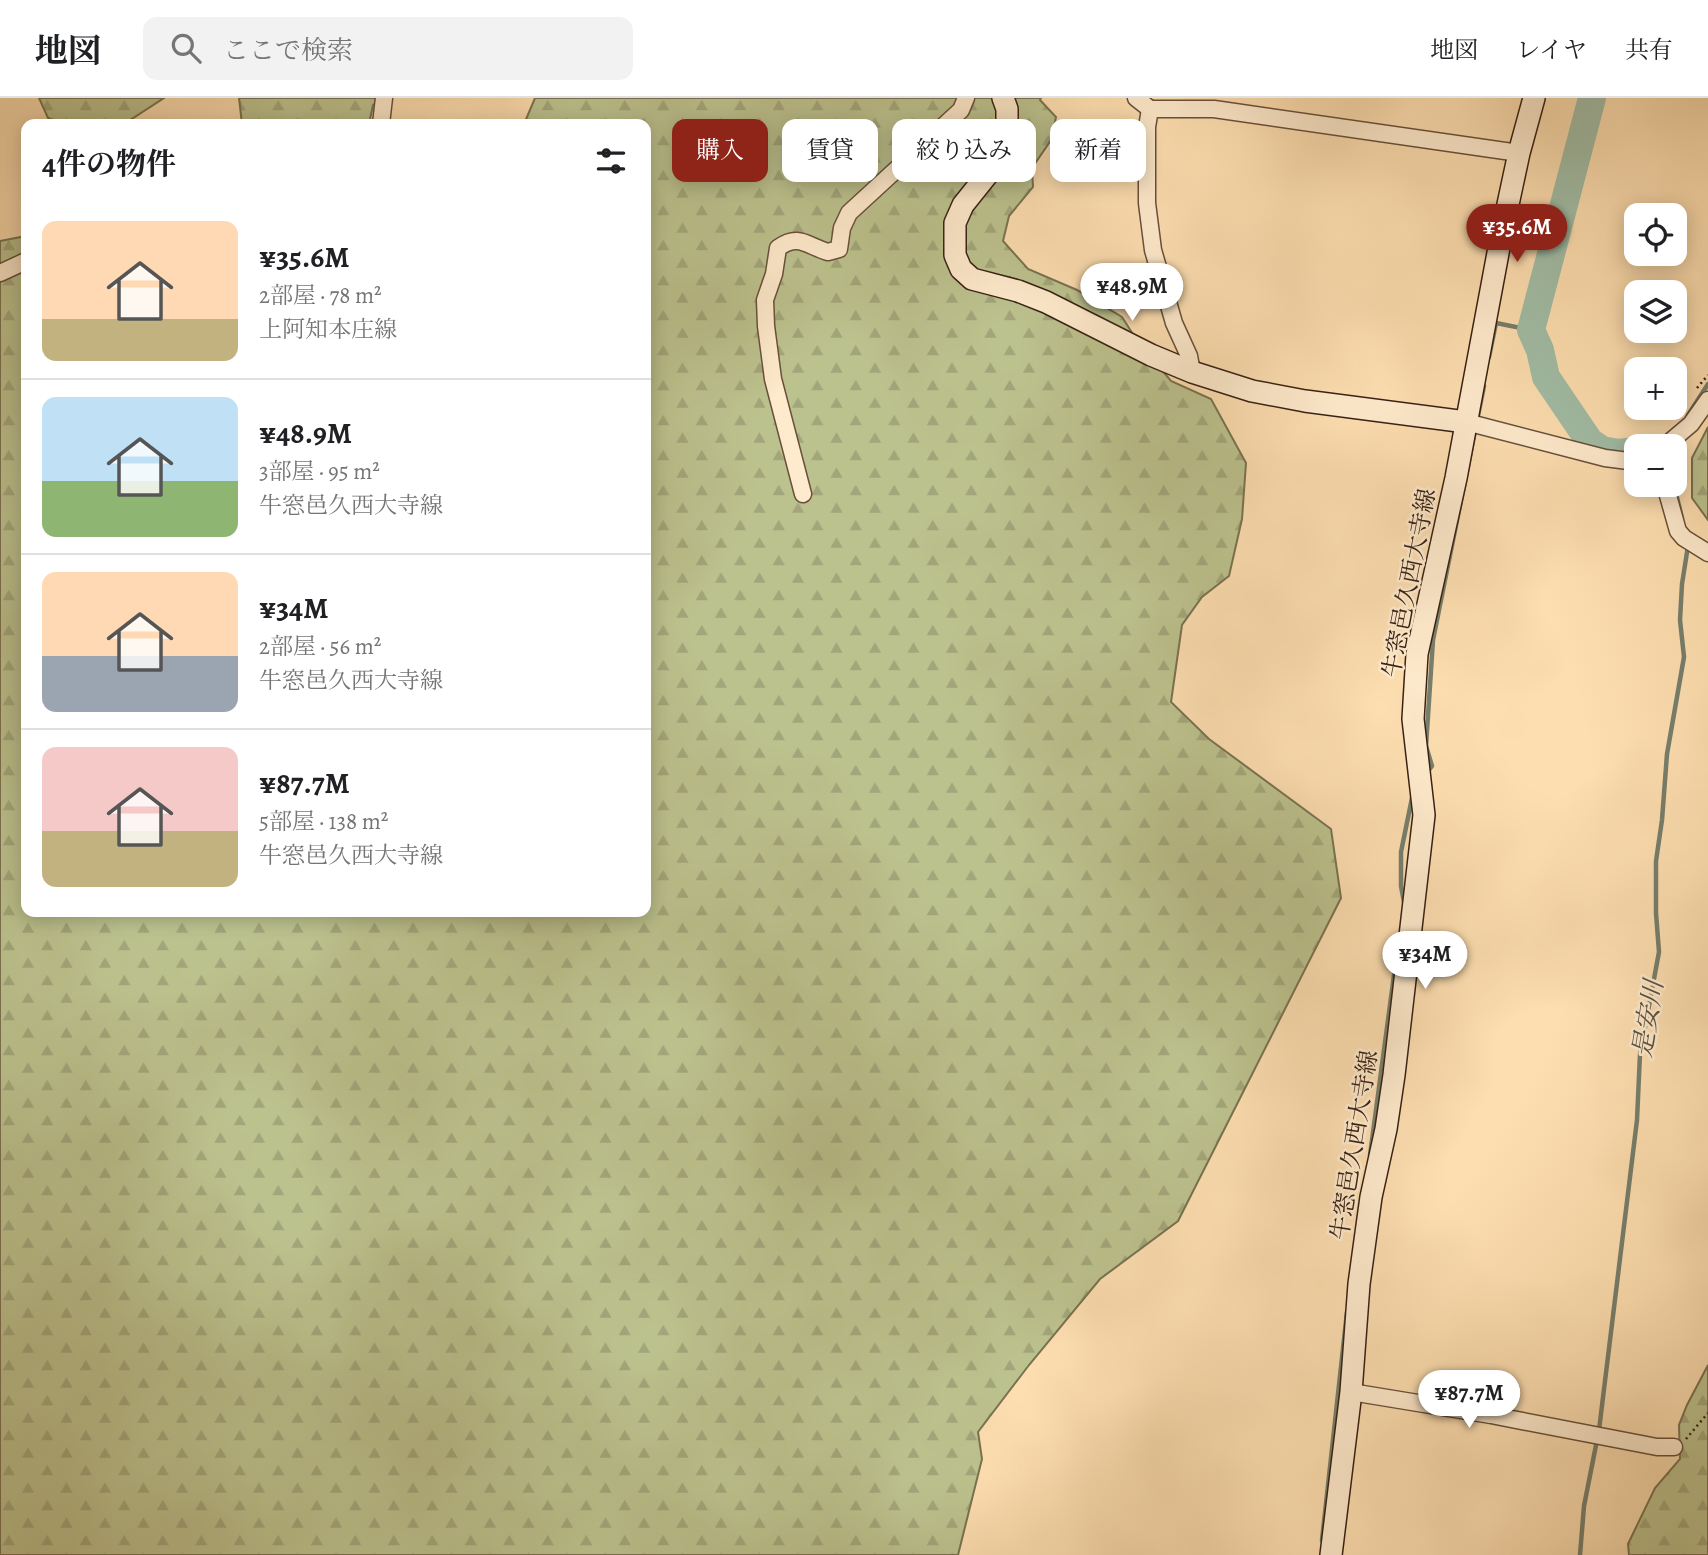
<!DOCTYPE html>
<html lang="ja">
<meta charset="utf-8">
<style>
body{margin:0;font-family:Alegreya,"Noto Serif JP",serif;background:#f2f2f2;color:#202124;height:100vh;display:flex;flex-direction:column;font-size:26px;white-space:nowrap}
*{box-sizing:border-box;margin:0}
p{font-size:23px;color:#757577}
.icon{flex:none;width:38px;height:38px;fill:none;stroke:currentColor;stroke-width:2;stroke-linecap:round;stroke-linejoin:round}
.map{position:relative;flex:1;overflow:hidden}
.details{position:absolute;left:21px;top:21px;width:630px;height:798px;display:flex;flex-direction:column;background:#fff;border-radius:14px;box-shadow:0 4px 18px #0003}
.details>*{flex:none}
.top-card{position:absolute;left:672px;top:21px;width:665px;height:63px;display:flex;gap:14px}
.buttons{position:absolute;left:1624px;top:105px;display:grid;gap:14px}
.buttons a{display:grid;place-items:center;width:63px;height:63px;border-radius:14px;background:#fff;box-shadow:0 4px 18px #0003;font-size:35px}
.price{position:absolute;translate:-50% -60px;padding:0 16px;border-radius:24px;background:#fff;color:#222;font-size:23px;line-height:46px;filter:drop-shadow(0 2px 4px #0008)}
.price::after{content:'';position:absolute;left:50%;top:42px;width:21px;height:16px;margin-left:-10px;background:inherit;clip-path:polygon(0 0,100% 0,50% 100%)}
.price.on{background:#8f2418;color:#fff}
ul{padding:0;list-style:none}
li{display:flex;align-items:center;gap:21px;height:175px;padding:0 21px}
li+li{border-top:2px solid #e0e0e0}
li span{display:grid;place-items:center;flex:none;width:196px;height:140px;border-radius:14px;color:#555}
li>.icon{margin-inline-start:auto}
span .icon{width:84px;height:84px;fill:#fffc;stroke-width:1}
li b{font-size:30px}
h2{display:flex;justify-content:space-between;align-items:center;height:84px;padding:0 21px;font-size:30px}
.chip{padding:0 24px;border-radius:14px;background:#fff;box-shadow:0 4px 18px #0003;font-size:24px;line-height:63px}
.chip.on{background:#8f2418;color:#fff}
header{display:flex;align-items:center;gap:42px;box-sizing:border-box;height:98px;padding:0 35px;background:#fff;border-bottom:2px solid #e0e0e0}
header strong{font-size:33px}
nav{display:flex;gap:38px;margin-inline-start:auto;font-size:24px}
.search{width:490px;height:63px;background:#f2f2f2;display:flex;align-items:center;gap:18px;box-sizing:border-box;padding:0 24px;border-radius:14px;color:#757577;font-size:26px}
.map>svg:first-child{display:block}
.forest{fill:url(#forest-firs);stroke:#7a7251;stroke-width:2}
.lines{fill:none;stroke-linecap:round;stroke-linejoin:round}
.stream{stroke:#777f6c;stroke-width:4.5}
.river{stroke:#a1bda6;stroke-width:28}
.street-casing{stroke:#69503b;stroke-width:19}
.secondary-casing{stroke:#382114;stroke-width:24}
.path{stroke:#382114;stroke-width:2.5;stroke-dasharray:2 3.5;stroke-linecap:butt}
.street{stroke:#feeacc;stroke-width:16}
.secondary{stroke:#feeacc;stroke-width:21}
.labels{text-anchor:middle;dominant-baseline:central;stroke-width:5;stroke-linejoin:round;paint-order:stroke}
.street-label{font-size:24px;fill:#382114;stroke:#feeacc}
.water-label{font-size:26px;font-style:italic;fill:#585040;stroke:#feeacc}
</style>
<header>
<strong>地図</strong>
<div class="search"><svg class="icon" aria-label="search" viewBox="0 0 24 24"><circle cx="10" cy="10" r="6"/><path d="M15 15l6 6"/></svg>ここで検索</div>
<nav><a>地図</a><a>レイヤ</a><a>共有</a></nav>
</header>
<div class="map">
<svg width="1708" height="1457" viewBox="0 0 1708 1457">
<defs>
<pattern id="forest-firs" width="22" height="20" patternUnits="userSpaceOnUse" patternTransform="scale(1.75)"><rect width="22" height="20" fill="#bcc28e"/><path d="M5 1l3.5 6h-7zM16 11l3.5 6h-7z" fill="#a2a67a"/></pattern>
</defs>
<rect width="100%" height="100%" fill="#fddeb0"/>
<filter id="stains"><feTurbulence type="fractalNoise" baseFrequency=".00286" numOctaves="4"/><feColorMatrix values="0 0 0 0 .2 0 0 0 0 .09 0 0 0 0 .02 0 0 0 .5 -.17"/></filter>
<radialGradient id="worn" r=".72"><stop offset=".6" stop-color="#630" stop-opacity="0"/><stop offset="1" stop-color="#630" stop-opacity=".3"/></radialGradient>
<g class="forest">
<path d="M 39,0 L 164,0 L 124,26 L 64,26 L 48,20 Z"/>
<path d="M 239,0 L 383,0 L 373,7 L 369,26 L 242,26 Z"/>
<path d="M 535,0 L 1041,0 L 1040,2 L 1056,19 L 1051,42 L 1032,70 L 1033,89 L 1009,118 L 1003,143 L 1028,171 L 1077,192 L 1122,219 L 1138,244 L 1171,283 L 1211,301 L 1246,365 L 1242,421 L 1229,478 L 1202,499 L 1182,527 L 1171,604 L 1209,641 L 1331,731 L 1341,800 L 1178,1123 L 1100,1181 L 1029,1267 L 978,1334 L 982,1361 L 958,1457 L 0,1457 L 0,143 L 26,138 L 26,814 L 646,814 L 646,26 L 524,26 Z"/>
<path d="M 1708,329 L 1708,422 L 1692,400 L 1692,360 Z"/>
<path d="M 1708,1267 L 1708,1457 L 1629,1457 L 1628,1446 L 1655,1390 L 1680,1361 L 1679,1327 L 1687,1307 Z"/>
</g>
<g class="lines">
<g class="stream">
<path d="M 1489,259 L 1496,225 L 1531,232"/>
<path d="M 1688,317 L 1708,286"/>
<path d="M 1675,372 L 1678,366 L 1681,342"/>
<path d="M 1674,387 L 1682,420"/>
<path d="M 1429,672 L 1432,668 L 1426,648 L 1433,542 L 1484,288"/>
<path d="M 1404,804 L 1401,788 L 1401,754 L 1413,695"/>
<path d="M 1370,1057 L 1398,847"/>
<path d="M 1322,1442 L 1347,1214"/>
<path d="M 1580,1457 L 1584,1408 L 1599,1332 L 1637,1022 L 1640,956 L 1659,854 L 1656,815 L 1656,763 L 1662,722 L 1667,656 L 1684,559 L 1680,522 L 1682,486 L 1688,448"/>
</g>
<path class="river" d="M 1592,0 L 1531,232 L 1540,252 L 1546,279 L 1590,344 L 1602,352 L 1618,355 L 1636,353"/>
<g class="street-casing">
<g id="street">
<path d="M 1136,0 L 1150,11"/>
<path d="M 381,26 L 384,0"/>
<path d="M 0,175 L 26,163"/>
<path d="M 1192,274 L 1189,258 L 1174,225 L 1153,152 L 1147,105 L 1147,29 L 1150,11 L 1214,11 L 1519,55"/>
<path d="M 1466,324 L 1605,360 L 1636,364"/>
<path d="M 1665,348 L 1691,326 L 1708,302"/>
<path d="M 1665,387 L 1678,433 L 1684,440 L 1708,455"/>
<path d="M 803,396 L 773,281 L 766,228 L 765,202 L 774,176 L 778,150 C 799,135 807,148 828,154 L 839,151 L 842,130 L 849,115 L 961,12 L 966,0"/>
<path d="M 1351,1294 L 1491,1317 L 1657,1349 L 1674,1349"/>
</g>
</g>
<g class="secondary-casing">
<g id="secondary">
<path d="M 1003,0 L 1007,11 L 1007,31 L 1003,57 L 963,107 L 955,125 L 955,157 L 961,171 L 972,181 L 1018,193 L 1046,204 L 1151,257 L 1192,274 L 1252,293 L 1305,303 L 1466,324"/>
<path d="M 1331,1457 L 1351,1294 L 1359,1186 L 1371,1099 L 1386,1031 L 1394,977 L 1424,717 L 1413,621 L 1417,556 L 1456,380 L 1501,139 L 1519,55 L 1534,0"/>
</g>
</g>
<g class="path">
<path d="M 1697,290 L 1708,277"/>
<path d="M 1686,1341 L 1708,1315"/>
</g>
<use href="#street" class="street"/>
<use href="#secondary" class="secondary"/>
</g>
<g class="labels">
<g class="street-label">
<text transform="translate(1409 485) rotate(-79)">牛窓邑久西大寺線</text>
<text transform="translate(1354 1047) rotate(-81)">牛窓邑久西大寺線</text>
</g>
<g class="water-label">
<text transform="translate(1648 921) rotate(-81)">是安川</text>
</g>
</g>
<rect width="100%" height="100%" filter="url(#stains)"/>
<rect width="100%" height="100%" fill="url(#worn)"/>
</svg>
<div class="buttons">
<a><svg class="icon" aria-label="locate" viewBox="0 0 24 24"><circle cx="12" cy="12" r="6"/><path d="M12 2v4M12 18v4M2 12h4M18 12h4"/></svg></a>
<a><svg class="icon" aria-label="layers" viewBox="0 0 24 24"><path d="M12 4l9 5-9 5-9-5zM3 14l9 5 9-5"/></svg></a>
<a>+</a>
<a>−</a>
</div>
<b class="price on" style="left:1517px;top:166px">¥35.6M</b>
<b class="price" style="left:1132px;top:225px">¥48.9M</b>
<b class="price" style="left:1425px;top:893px">¥34M</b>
<b class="price" style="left:1469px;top:1332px">¥87.7M</b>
<div class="top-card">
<a class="chip on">購入</a>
<a class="chip">賃貸</a>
<a class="chip">絞り込み</a>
<a class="chip">新着</a>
</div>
<section class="details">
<h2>4件の物件<svg class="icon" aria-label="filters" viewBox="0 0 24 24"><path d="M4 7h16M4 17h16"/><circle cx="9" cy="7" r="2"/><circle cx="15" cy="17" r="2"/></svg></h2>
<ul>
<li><span style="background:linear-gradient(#ffd9b3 70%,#c2b280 0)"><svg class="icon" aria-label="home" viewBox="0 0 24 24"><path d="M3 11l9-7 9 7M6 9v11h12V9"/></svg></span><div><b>¥35.6M</b><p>2部屋 · 78 m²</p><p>上阿知本庄線</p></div></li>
<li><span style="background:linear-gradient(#bfe0f5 60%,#8fb573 0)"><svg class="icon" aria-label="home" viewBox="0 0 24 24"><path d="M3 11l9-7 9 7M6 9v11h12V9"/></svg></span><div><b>¥48.9M</b><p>3部屋 · 95 m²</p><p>牛窓邑久西大寺線</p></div></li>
<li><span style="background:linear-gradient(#ffd9b3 60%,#9aa5b1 0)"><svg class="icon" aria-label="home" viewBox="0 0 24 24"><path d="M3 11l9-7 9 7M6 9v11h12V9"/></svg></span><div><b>¥34M</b><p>2部屋 · 56 m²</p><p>牛窓邑久西大寺線</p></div></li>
<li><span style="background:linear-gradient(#f6c9c9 60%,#c2b280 0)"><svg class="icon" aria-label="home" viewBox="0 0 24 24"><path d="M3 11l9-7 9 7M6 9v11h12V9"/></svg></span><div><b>¥87.7M</b><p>5部屋 · 138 m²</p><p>牛窓邑久西大寺線</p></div></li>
</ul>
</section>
</div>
